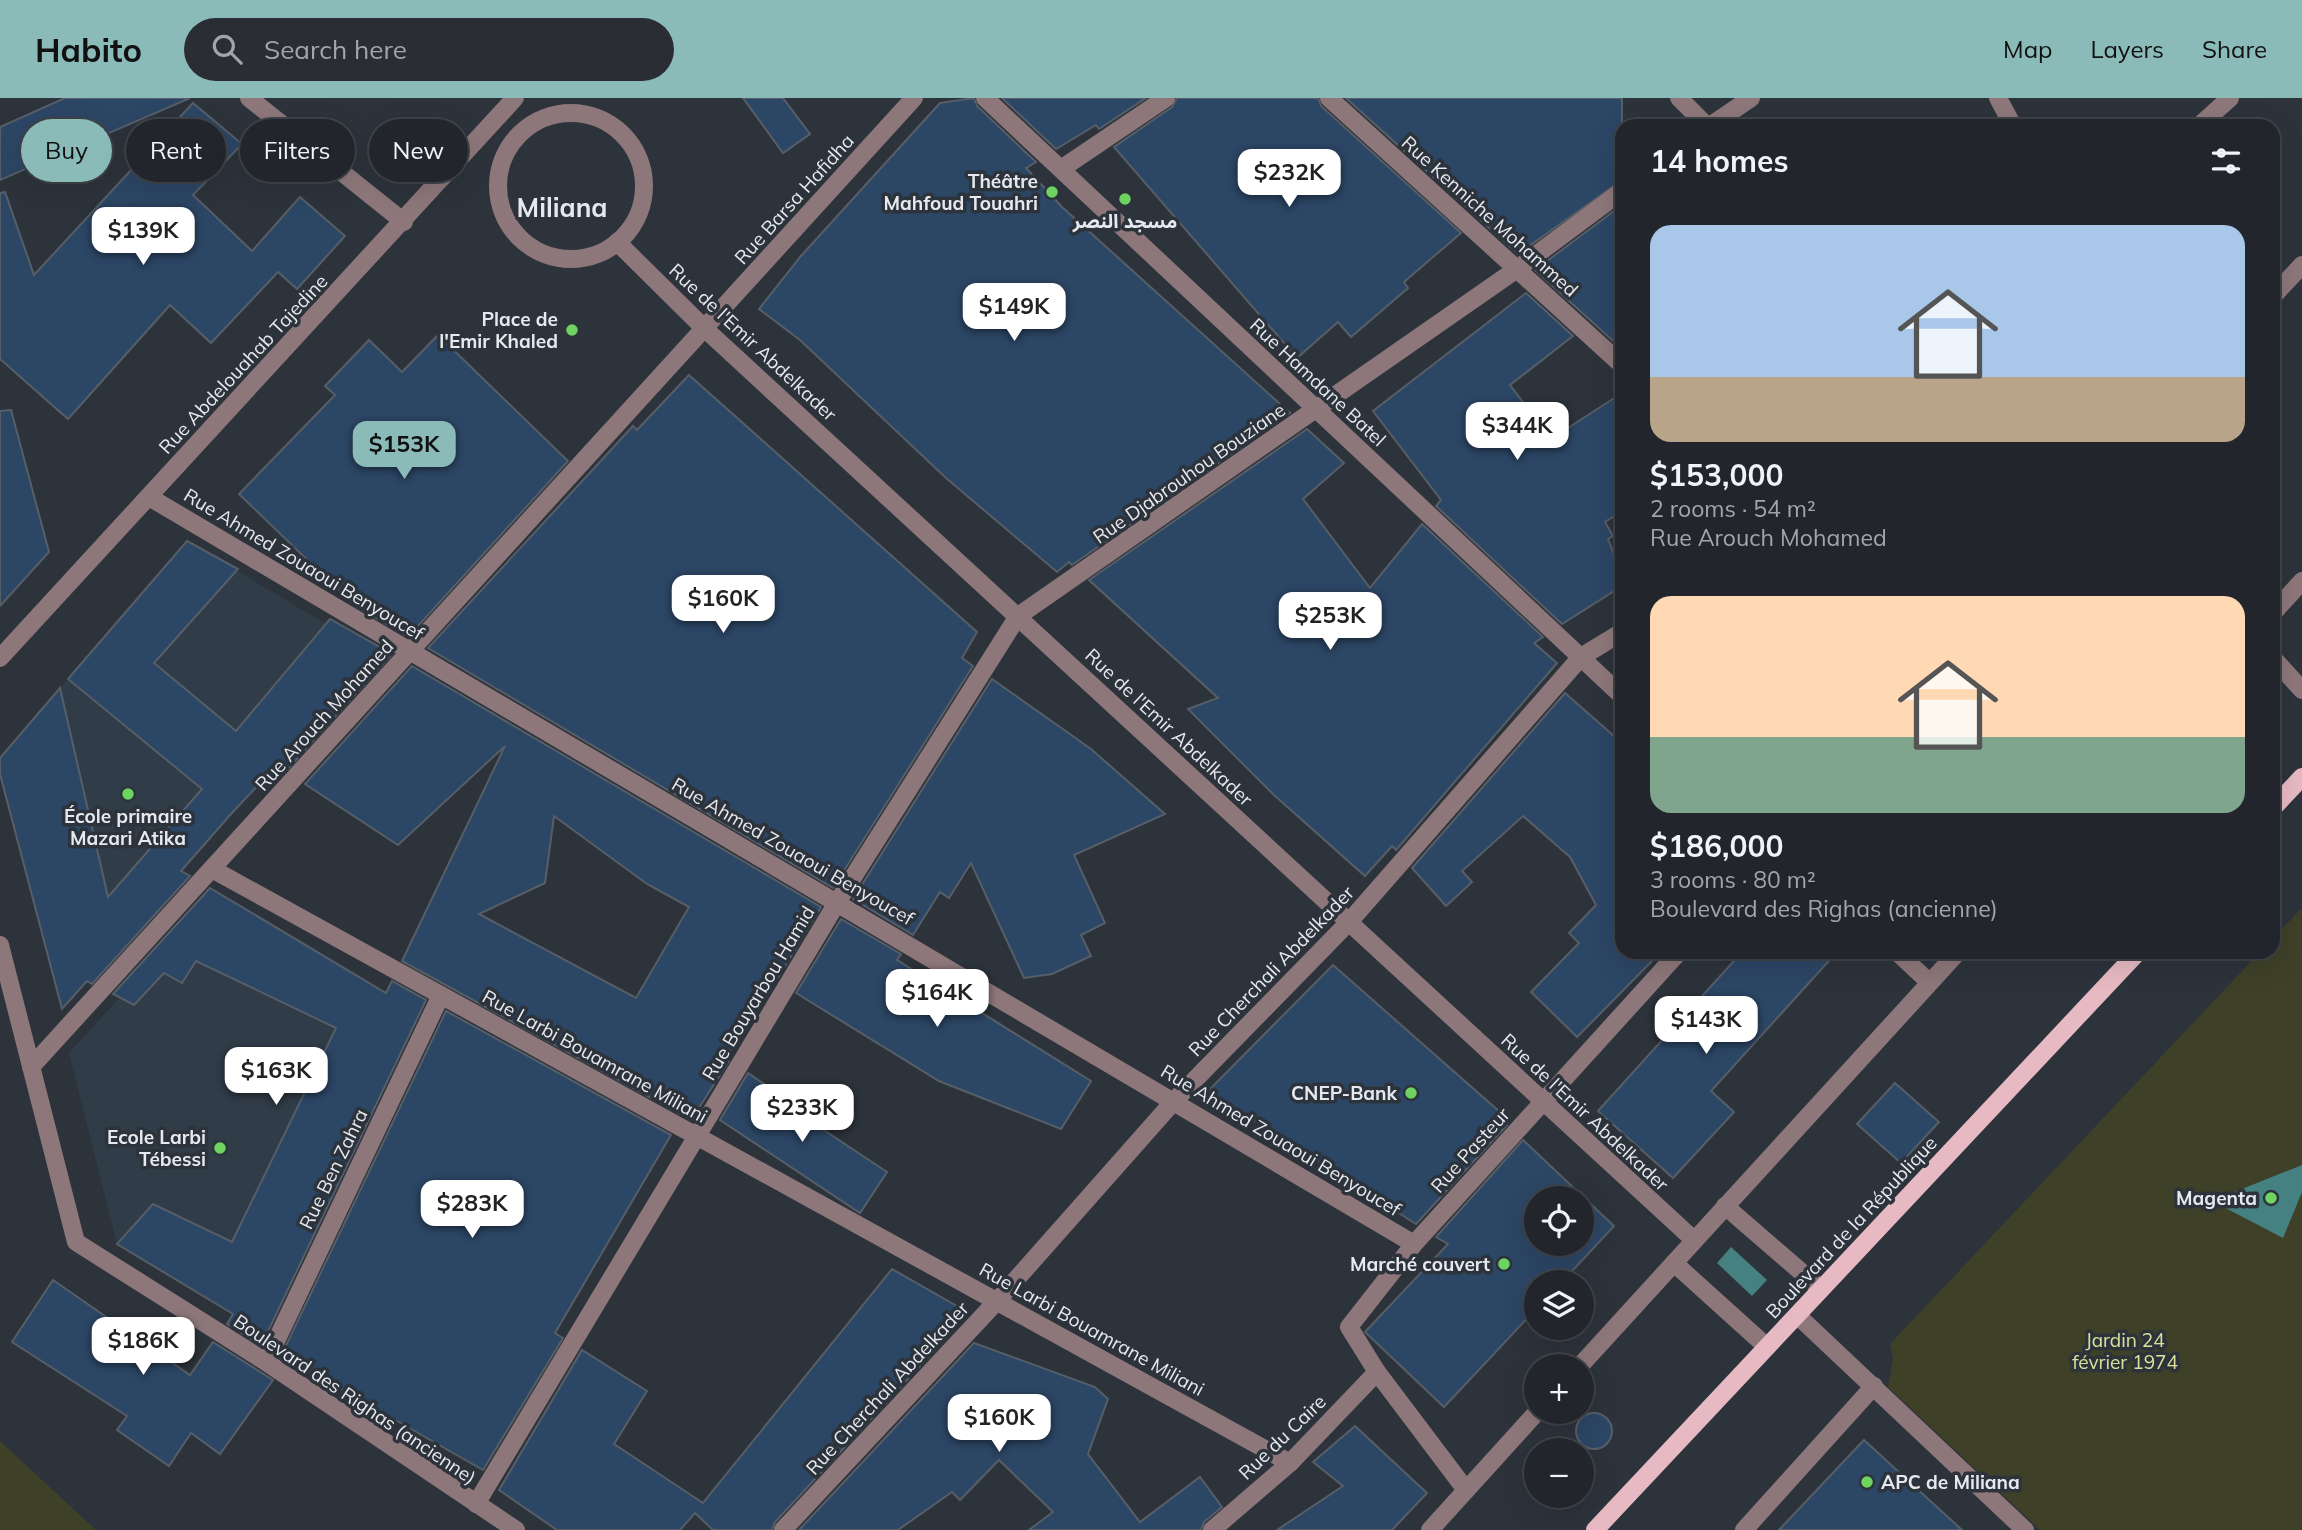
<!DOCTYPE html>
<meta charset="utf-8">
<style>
body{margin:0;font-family:Mulish,"Noto Sans Arabic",sans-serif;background:#2a2e34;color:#f1f3f6;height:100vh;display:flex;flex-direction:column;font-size:26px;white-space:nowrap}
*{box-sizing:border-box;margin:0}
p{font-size:23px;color:#a2a5a9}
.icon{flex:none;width:38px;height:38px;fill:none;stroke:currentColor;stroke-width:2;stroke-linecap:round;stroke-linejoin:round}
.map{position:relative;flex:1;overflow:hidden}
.side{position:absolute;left:1615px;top:21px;width:665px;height:840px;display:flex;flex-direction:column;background:#22262c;border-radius:21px;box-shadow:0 7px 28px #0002,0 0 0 2px #3f4348}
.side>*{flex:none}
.banner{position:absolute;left:21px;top:21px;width:665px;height:63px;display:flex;gap:14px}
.tools{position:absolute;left:1524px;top:1088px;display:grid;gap:14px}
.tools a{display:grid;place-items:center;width:70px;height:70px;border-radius:50%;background:#22262c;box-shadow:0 7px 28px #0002,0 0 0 2px #3f4348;font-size:35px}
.price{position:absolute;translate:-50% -60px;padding:0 16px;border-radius:14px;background:#fff;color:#222;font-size:23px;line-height:46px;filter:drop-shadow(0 2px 4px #0008)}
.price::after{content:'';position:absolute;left:50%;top:42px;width:21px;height:16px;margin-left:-10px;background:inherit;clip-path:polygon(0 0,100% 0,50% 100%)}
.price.current{background:#8bbbb9;color:#111}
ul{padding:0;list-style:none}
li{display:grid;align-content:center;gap:14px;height:371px;padding:0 35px}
li span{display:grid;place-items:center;height:217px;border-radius:21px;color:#555}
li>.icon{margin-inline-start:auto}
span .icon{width:126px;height:126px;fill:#fffc;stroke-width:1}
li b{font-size:30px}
h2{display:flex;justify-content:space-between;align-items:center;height:84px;padding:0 35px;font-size:30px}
.chip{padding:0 24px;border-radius:32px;background:#22262c;box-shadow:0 7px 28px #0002,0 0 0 2px #3f4348;font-size:24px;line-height:63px}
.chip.current{background:#8bbbb9;color:#111}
header{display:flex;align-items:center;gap:42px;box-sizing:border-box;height:98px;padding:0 35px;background:#8bbbb9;color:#111}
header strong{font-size:33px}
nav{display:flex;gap:38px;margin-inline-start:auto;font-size:24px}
.search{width:490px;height:63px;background:#2a2e34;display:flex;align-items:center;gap:18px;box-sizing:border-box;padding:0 24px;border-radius:38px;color:#a2a5a9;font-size:26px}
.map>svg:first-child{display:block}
.built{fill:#313c49}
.green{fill:#3e4028}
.water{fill:#468181}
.building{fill:#2c4665;stroke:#565e67;stroke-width:2;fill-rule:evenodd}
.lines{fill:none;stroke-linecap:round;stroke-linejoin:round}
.minor{stroke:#8d777b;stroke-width:18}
.major{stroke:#e7bac3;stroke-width:18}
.poi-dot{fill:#6ed360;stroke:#2d333b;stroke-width:2.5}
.labels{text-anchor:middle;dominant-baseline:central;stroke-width:7;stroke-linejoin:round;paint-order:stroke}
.poi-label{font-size:19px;font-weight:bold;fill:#e6eaf0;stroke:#2d333b;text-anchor:end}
.street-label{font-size:19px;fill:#e6eaf0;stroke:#2d333b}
.park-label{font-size:19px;fill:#dce19a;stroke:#2d333b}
.district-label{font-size:26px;font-weight:bold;fill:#e6eaf0;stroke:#2d333b}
</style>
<header>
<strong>Habito</strong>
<div class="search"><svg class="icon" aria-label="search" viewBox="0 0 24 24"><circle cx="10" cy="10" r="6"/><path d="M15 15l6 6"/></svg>Search here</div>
<nav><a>Map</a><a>Layers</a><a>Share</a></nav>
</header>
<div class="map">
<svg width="2302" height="1432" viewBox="0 0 2302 1432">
<rect width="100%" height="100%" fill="#2d333b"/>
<g class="built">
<path d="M 187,443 L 380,558 L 231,716 L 62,911 L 0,676 L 0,660 Z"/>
<path d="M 216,794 L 410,910 L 267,1236 L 117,1146 L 69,955 Z"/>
</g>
<g class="green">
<path d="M 2302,810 L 2302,1432 L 2040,1432 L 1888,1289 L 1893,1261 L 1890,1246 L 2260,854 L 2273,854 L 2273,840 Z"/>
<path d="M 0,1343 L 96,1432 L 0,1432 Z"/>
</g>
<g class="water">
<path d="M 2302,1067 L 2302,1094 L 2283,1140 L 2212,1103 Z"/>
<path d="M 1731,1149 L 1767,1182 L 1752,1198 L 1717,1165 Z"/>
</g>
<g class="building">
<path d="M 65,0 L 190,0 L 0,82 L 0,29 Z"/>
<path d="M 743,0 L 783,0 L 810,36 L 783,55 Z"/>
<path d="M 974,0 L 977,8 L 1036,64 L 1026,70 L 1062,109 L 1290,315 L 1072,467 L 1069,464 L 1057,474 L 946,380 L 800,242 L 759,211 L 801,158 L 940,5 Z"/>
<path d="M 1002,0 L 1146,0 L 1099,31 L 1096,27 L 1056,51 Z"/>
<path d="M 1177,0 L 1318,0 L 1321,8 L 1461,135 L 1404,184 L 1408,190 L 1351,239 L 1338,224 L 1297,260 L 1114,49 L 1172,9 Z"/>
<path d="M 1346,0 L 1622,0 L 1622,82 L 1518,156 Z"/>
<path d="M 193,5 L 242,46 L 193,97 L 252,153 L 300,99 L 345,138 L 297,191 L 278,174 L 211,245 L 170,207 L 68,321 L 0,261 L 0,95 L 5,94 L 34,177 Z"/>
<path d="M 1622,107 L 1622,251 L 1535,172 Z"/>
<path d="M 1526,195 L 1573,238 L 1510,287 L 1551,341 L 1622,295 L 1622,413 L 1605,424 L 1613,438 L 1608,441 L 1622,477 L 1622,488 L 1562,526 L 1436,408 L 1441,402 L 1373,313 Z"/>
<path d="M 438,237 L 568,363 L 408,539 L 354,507 L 239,396 L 335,297 L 325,288 L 369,242 L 402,274 Z"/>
<path d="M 689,277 L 977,534 L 962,560 L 973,568 L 833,790 L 428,550 L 633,328 L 637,332 Z"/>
<path d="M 11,312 L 49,454 L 0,508 L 0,313 Z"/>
<path d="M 1307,331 L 1344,365 L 1303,401 L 1370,490 L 1422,426 L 1543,539 L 1534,545 L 1557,565 L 1396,752 L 1392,748 L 1365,778 L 1274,697 L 1188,611 L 1218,600 L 1089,482 Z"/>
<path d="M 187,443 L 238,471 L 154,565 L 236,633 L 330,521 L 392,556 L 286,673 L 277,667 L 231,716 L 181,773 L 190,778 L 92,886 L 87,883 L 62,911 L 0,676 L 0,660 L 60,590 L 108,799 L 202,691 L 68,581 Z"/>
<path d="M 412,568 L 821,809 L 776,883 L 772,881 L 726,961 L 729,963 L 691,1022 L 402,863 L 505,648 L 398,747 L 305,686 ZM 554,718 L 647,786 L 689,809 L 636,900 L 479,816 L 545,785 Z"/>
<path d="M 992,581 L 1091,651 L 1165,716 L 1074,757 L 1105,825 L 1081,837 L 1091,858 L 1052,876 L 1024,880 L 971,765 L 949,800 L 940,794 L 913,837 L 853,801 Z"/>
<path d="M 1565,595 L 1622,645 L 1622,854 L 1661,854 L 1577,939 L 1531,894 L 1579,845 L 1569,835 L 1596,807 L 1570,759 L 1523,718 L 1462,773 L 1472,784 L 1446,808 L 1412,770 Z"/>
<path d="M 210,790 L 386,895 L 392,883 L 426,902 L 261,1248 L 227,1226 L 233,1216 L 117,1146 L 153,1106 L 232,1144 L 336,930 L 196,863 L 182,885 L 164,875 L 134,907 L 113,896 Z"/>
<path d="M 841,821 L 901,856 L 897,862 L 1091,983 L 1061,1031 L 939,983 L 796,895 Z"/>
<path d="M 1742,854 L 1837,854 L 1711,993 L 1734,1014 L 1673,1080 L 1598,1013 Z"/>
<path d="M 1333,867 L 1501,1015 L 1497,1018 L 1507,1027 L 1416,1126 L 1208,993 Z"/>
<path d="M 446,913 L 671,1037 L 555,1235 L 563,1240 L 483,1372 L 288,1261 L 286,1264 L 280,1260 Z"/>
<path d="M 748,975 L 786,1001 L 783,1005 L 887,1074 L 860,1115 L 720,1022 Z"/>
<path d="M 1895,985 L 1939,1024 L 1901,1065 L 1857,1026 Z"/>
<path d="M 1523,1042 L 1614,1128 L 1561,1185 L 1536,1185 L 1536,1211 L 1444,1309 L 1365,1234 L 1448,1146 L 1436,1139 ZM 1536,1101 L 1582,1101 L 1582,1146 L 1536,1146 Z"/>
<path d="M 892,1171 L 962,1211 L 942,1233 L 950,1236 L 775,1424 L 772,1432 L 713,1432 L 695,1415 L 680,1432 L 557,1432 L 499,1392 L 582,1252 L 647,1293 L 614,1346 L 703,1405 Z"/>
<path d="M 53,1182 L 190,1277 L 213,1244 L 273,1282 L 220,1356 L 191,1335 L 169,1368 L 117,1332 L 127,1318 L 12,1244 Z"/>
<path d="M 974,1245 L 1095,1289 L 1108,1301 L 1088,1356 L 1140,1424 L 1200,1379 L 1222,1409 L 1204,1424 L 1201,1432 L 1029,1432 L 1053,1414 L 999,1362 L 960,1402 L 952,1394 L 898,1432 L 799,1432 Z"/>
<circle cx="1594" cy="1333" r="18"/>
<path d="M 1355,1328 L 1427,1395 L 1392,1432 L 1277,1432 L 1343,1388 L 1313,1364 Z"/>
<path d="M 1864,1342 L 1962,1432 L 1779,1432 Z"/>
</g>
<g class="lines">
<g class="minor">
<path d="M 249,0 L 404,124"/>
<path d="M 985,0 L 1622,598"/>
<path d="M 1329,0 L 1622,267"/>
<path d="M 1679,0 L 1707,28"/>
<path d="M 1998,0 L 2013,28"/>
<circle cx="571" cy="88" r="73"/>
<path d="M 1710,28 L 1751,0"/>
<path d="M 2199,28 L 2230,0"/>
<path d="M 1061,71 L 1166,0"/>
<path d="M 617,144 L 704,230 L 1694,1142"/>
<path d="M 2273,198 L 2302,167"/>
<path d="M 149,399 L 1414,1146"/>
<path d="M 2273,515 L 2302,483"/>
<path d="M 0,560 L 515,0"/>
<path d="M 2273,560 L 2302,592"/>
<path d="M 212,771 L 1290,1365"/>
<path d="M 0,847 L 76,1144 L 266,1264 L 516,1432"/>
<path d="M 1897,854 L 1929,884"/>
<path d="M 31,969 L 914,0"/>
<path d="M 1725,1108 L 1821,1191"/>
<path d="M 1674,1165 L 1767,1249"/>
<path d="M 1797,1217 L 2025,1432"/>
<path d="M 266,1264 L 441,897"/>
<path d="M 1579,1269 L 1958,854"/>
<path d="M 1466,1392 L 1377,1274 L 1349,1229 L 1414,1146 L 1679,854"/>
<path d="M 476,1406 L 838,803 L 1018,518 L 1517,171 L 1622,93"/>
<path d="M 783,1432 L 997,1203 L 1174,1003 L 1349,824 L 1581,559 L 1622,534"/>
<path d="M 1212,1432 L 1290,1365 L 1377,1274"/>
<path d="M 1430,1432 L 1537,1314"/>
<path d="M 1744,1432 L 1874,1288"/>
</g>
<g class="major">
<path d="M 2273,710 L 2302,679"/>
<path d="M 1595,1432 L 2138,854"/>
</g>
</g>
<g class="poi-dot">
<circle cx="1052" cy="94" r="7"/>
<circle cx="1125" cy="101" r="7"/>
<circle cx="572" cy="232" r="7"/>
<circle cx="128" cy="696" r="7"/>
<circle cx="1411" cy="995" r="7"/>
<circle cx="220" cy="1050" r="7"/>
<circle cx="2271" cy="1100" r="7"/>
<circle cx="1504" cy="1166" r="7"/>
<circle cx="1867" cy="1384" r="7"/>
</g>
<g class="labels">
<g class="poi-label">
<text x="1038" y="83">Théâtre<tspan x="1038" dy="22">Mahfoud Touahri</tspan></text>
<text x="1125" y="123" text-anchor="middle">مسجد النصر</text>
<text x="558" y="221">Place de<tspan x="558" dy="22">l'Emir Khaled</tspan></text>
<text x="128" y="718" text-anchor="middle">École primaire<tspan x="128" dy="22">Mazari Atika</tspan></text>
<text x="1397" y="995">CNEP-Bank</text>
<text x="206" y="1039">Ecole Larbi<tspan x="206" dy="22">Tébessi</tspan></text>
<text x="2257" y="1100">Magenta</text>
<text x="1490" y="1166">Marché couvert</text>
<text x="1881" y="1384" text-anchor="start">APC de Miliana</text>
</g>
<g class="street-label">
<text transform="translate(794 101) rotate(-48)">Rue Barsa Hafidha</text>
<text transform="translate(1490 118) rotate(42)">Rue Kenniche Mohammed</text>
<text transform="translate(753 244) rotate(43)">Rue de l'Emir Abdelkader</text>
<text transform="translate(243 266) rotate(-47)">Rue Abdelouahab Tajedine</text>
<text transform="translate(1318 284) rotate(43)">Rue Hamdane Batel</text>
<text transform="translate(1189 375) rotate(-35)">Rue Djabrouhou Bouziane</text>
<text transform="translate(304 466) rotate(31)">Rue Ahmed Zouaoui Benyoucef</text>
<text transform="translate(324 617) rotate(-48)">Rue Arouch Mohamed</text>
<text transform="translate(1169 629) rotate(43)">Rue de l'Emir Abdelkader</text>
<text transform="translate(793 753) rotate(30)">Rue Ahmed Zouaoui Benyoucef</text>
<text transform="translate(1271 873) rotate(-46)">Rue Cherchali Abdelkader</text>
<text transform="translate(758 895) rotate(-59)">Rue Bouyarbou Hamid</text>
<text transform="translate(595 958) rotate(29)">Rue Larbi Bouamrane Miliani</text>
<text transform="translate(1585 1014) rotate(43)">Rue de l'Emir Abdelkader</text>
<text transform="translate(1281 1042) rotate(31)">Rue Ahmed Zouaoui Benyoucef</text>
<text transform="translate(1470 1052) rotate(-48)">Rue Pasteur</text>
<text transform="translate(333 1071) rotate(-64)">Rue Ben Zahra</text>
<text transform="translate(1851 1129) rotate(-47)">Boulevard de la République</text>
<text transform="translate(1092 1231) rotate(29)">Rue Larbi Bouamrane Miliani</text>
<text transform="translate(887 1290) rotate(-47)">Rue Cherchali Abdelkader</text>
<text transform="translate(355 1301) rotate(34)">Boulevard des Righas (ancienne)</text>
<text transform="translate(1282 1339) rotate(-44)">Rue du Caire</text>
</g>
<g class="park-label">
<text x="2125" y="1242">Jardin 24<tspan x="2125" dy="22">février 1974</tspan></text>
</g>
<g class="district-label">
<text x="562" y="109">Miliana</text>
</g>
</g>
</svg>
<div class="tools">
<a><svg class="icon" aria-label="locate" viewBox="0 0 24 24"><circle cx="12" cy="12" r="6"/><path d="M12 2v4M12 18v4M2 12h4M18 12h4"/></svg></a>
<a><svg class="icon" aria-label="layers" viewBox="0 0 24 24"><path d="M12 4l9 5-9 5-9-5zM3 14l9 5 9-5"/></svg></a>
<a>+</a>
<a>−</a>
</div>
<b class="price" style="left:1289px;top:111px">$232K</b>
<b class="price" style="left:143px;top:169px">$139K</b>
<b class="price" style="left:1014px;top:245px">$149K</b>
<b class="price" style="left:1517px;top:364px">$344K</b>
<b class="price current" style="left:404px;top:383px">$153K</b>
<b class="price" style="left:723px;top:537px">$160K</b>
<b class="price" style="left:1330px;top:554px">$253K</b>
<b class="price" style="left:937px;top:931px">$164K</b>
<b class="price" style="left:1706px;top:958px">$143K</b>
<b class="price" style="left:276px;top:1009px">$163K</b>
<b class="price" style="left:802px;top:1046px">$233K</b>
<b class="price" style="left:472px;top:1142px">$283K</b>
<b class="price" style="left:143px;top:1279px">$186K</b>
<b class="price" style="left:999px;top:1356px">$160K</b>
<div class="banner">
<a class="chip current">Buy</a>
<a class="chip">Rent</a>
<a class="chip">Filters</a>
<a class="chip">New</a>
</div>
<section class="side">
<h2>14 homes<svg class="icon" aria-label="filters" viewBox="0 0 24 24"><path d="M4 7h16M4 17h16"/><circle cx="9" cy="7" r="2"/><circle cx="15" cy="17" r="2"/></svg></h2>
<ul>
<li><span style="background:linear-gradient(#a9c7e8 70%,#b9a48a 0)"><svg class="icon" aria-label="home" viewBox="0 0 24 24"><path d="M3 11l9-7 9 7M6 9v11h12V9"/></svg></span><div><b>$153,000</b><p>2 rooms · 54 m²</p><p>Rue Arouch Mohamed</p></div></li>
<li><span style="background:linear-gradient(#ffd9b3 65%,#7fa58c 0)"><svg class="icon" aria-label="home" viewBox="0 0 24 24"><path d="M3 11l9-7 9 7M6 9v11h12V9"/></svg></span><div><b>$186,000</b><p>3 rooms · 80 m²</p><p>Boulevard des Righas (ancienne)</p></div></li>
</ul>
</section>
</div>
